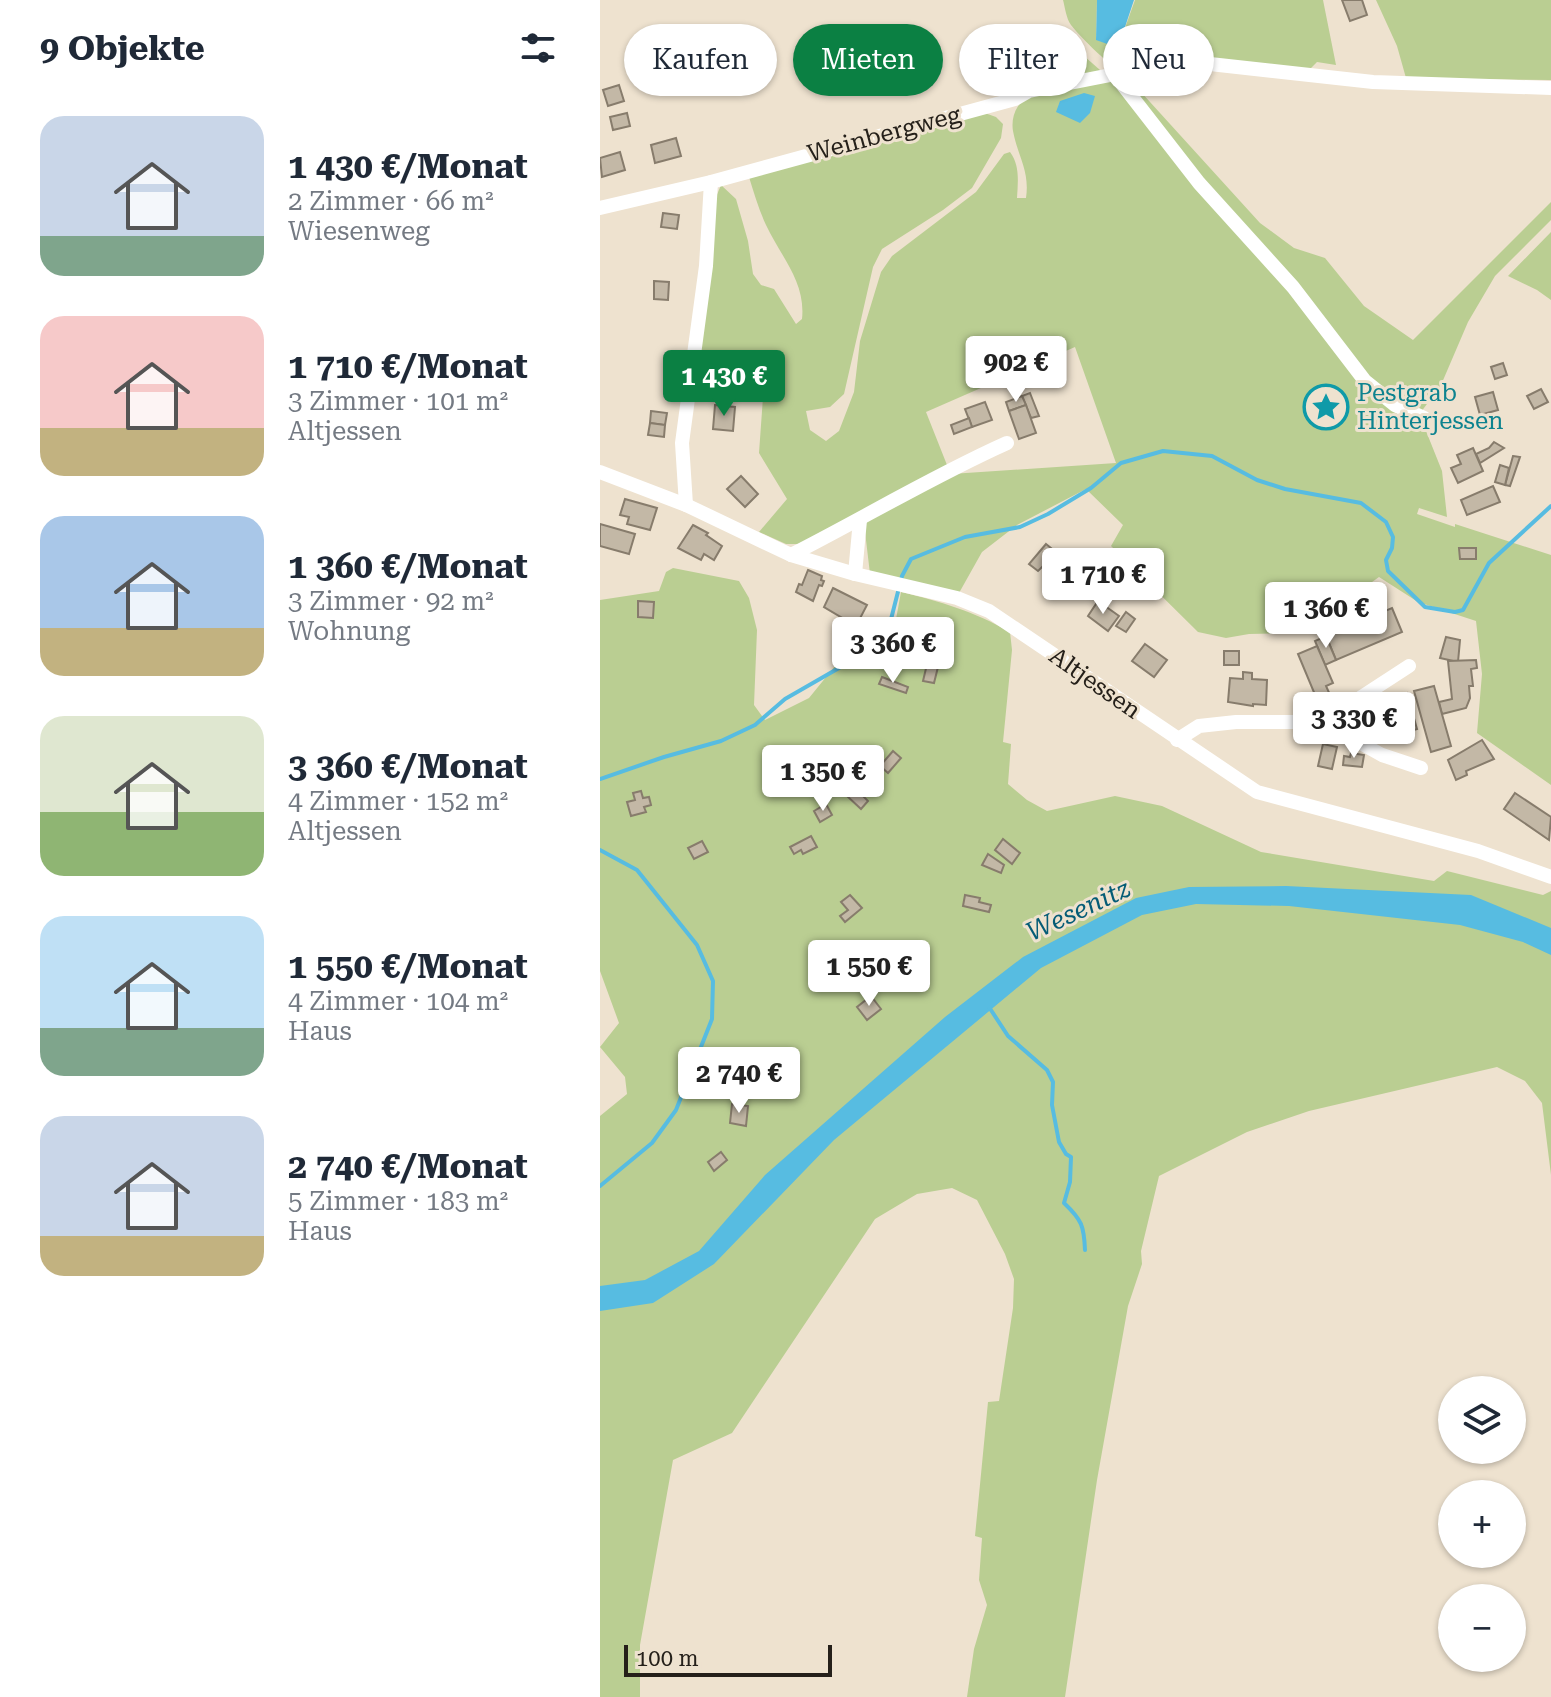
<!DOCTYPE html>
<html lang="de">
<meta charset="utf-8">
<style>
body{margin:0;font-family:"Roboto Serif",serif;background:#f2f2f3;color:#1f2937;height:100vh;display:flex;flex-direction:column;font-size:30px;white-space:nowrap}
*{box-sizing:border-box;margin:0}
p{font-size:26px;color:#747a83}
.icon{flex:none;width:44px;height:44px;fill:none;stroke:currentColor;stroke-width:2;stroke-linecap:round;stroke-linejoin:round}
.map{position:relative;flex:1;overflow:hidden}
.panel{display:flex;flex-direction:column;background:#fff;width:600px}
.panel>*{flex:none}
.banner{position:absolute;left:24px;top:24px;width:760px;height:72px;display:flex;gap:16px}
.buttons{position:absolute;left:838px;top:1376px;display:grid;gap:16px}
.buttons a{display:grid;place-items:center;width:88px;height:88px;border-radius:50%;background:#fff;box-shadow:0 2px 6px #0004;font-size:40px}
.scale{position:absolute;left:24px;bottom:20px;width:208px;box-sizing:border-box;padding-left:8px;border:4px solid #25201a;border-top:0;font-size:22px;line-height:28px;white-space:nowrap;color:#25201a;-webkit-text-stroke:6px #eee2cf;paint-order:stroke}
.price{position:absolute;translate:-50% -68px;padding:0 18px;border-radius:8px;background:#fff;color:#222;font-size:26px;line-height:52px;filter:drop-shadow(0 2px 4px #0008)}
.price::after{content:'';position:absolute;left:50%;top:48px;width:24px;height:18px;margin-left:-12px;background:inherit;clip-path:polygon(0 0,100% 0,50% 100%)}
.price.current{background:#0b8043;color:#fff}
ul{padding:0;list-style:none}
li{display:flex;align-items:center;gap:24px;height:200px;padding:0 40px}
li span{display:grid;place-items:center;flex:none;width:224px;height:160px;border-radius:24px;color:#555}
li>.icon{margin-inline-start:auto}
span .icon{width:96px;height:96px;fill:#fffc;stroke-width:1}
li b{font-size:34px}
h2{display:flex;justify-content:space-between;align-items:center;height:96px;padding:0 40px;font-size:34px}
.pill{padding:0 28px;border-radius:36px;background:#fff;box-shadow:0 2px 6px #0004;font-size:28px;line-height:72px}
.pill.current{background:#0b8043;color:#fff}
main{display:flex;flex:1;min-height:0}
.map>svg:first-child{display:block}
.green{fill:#bace92}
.water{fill:#57bce1}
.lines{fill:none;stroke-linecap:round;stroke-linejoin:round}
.stream{stroke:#57bce1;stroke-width:4}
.building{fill:#c3b8a6;stroke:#877c6c;stroke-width:2}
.minor{stroke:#fff;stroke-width:14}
.labels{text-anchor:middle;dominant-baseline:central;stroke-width:6;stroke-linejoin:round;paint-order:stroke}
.street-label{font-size:24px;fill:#25201a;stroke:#eee2cf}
.culture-label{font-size:24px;fill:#0d838f;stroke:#eee2cf;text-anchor:start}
.water-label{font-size:26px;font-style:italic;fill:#055c76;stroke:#eee2cf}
</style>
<main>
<section class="panel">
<h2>9 Objekte<svg class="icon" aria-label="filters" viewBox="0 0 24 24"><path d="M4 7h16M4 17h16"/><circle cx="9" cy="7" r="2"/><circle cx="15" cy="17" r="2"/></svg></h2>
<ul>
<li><span style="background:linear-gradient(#c9d6e8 75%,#7fa58c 0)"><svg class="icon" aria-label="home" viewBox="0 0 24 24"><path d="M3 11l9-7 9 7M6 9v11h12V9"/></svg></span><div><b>1 430 €/Monat</b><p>2 Zimmer · 66 m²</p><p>Wiesenweg</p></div></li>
<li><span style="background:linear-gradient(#f6c9c9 70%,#c2b280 0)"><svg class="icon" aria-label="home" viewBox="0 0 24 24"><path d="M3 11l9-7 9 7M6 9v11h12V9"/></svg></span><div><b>1 710 €/Monat</b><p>3 Zimmer · 101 m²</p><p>Altjessen</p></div></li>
<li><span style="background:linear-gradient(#a9c7e8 70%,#c2b280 0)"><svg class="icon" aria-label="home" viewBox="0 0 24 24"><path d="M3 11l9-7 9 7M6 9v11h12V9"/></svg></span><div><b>1 360 €/Monat</b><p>3 Zimmer · 92 m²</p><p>Wohnung</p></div></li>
<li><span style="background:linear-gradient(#dfe7d0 60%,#8fb573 0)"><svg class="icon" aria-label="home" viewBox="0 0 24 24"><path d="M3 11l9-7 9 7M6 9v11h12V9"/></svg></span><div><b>3 360 €/Monat</b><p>4 Zimmer · 152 m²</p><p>Altjessen</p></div></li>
<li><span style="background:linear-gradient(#bfe0f5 70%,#7fa58c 0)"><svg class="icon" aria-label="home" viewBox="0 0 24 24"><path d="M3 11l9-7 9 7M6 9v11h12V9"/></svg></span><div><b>1 550 €/Monat</b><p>4 Zimmer · 104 m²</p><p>Haus</p></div></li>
<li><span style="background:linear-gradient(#c9d6e8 75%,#c2b280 0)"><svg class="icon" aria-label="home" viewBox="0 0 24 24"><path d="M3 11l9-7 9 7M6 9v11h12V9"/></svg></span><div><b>2 740 €/Monat</b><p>5 Zimmer · 183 m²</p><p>Haus</p></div></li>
</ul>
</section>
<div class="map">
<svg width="951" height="1697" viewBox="0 0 951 1697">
<rect width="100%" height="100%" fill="#eee2cf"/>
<g class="green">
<path d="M 463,0 L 497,0 L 496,40 L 521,39 L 535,0 L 723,0 L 736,65 L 717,62 L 710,69 L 517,68 C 509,66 476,32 471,25 C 466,18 465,7 463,0 Z"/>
<path d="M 776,0 L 951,0 L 951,80 L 806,78 L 797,46 Z"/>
<path d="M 468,42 L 500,70 L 499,72 L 457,78 L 451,71 L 456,50 Z"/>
<path d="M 512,79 L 689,288 L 762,382 L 822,421 L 842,471 L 847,517 L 819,508 L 817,514 L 855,527 L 855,524 L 951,555 L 951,785 L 877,733 L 882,674 L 876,621 L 818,602 L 779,577 L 701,633 L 649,634 L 626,638 L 598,632 L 511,546 L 523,525 L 486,489 L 417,525 L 382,552 L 359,593 L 270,574 L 264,523 L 351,474 L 516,463 L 475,347 L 326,412 L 347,465 L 199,544 L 186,544 L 159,532 L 187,499 L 159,453 L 164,383 L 96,370 L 116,197 L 121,185 L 136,199 L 148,241 L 153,274 L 161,285 L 174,289 L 196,324 L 202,319 C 206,282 181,257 166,225 C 159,210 154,193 149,177 L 382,112 L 396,117 L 403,124 L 401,138 L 372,188 L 343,210 L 282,249 L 273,267 L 244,394 L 230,407 L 206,411 L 210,430 L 226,441 L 239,431 L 254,392 L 260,341 L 281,272 L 292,256 L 376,192 L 404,154 L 410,152 C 420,165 418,182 417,198 L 426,198 C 430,171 418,157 413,131 C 411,119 415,106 426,98 C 439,90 494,83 512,79 Z"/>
<path d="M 530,80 L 660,223 L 694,248 L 725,258 L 764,306 L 813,340 L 951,202 L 951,220 L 895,276 L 868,322 L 841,385 L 821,412 L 797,399 L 769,377 L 602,180 L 527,83 Z"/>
<path d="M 951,232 L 951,300 L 937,290 L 908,276 Z"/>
<path d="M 73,568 L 139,581 L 149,598 L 157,630 L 154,705 L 165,720 L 209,698 L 244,655 L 254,631 L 277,645 L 294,630 L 301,592 C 342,602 373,611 410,632 L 412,650 L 403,742 L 411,744 L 408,784 L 427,800 L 447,811 L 515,796 L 562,806 L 661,852 L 834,881 L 847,871 L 943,895 L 951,891 L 951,1175 L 942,1103 L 925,1081 L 897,1067 L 709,1111 L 647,1132 L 559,1176 L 541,1251 L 542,1264 L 528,1306 L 497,1480 L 465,1697 L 367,1697 L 374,1649 L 387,1605 L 379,1580 L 382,1538 L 375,1536 L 388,1402 L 399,1401 L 413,1308 L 414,1279 L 405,1254 L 377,1200 L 352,1188 L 317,1194 L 275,1219 L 132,1433 L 73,1460 L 40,1645 L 40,1697 L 0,1697 L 0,1116 L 27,1094 L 25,1077 L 0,1047 L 19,1023 L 0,971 L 0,600 L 59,591 L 66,572 Z"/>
</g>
<g class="water">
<path d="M 497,0 L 534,0 L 521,39 L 513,46 L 496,40 Z"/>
<path d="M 484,93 L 495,96 L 490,113 L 480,123 L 456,112 L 460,101 Z"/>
<path d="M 686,886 L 871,895 L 951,928 L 951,955 L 923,942 L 860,925 L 689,906 L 596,904 L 542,915 L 441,968 L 234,1140 L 114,1264 L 53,1303 L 0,1311 L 0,1286 L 45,1280 L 99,1251 L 165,1175 L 345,1017 L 423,957 L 536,898 L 589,887 Z"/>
</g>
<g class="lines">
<g class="stream">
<path d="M 0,779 L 64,757 L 121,741 L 155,725 L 185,699 L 272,649 L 288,631 L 302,576 L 311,559 L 365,537 L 420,527 L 448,514 L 491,488 L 521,463 L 563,451 L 612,456 L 657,480 L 685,489 L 761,503 L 786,522 L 793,537 L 792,548 L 786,560 L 788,571 L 825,607 L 855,612 L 863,610 L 889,563 L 951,506"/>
<path d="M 0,850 L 37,870 L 97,945 L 113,981 L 112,1019 L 76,1110 L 52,1143 L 0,1186"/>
<path d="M 389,1007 L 408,1036 L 447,1070 L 453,1082 L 452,1105 L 459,1142 L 466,1154 L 471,1157 L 470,1182 L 464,1203 C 482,1220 484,1226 485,1250"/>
</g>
</g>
<g class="building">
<path d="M 742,0 L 762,0 L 767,15 L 750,21 Z"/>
<path d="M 19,85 L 24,101 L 8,106 L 3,90 Z"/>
<path d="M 27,113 L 30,126 L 13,130 L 10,117 Z"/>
<path d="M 76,138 L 81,156 L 55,163 L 51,145 Z"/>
<path d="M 20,152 L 25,170 L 2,177 L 0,158 Z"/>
<path d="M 63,213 L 79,215 L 77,229 L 61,227 Z"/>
<path d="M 54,281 L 69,282 L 68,300 L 54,299 Z"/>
<path d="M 903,363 L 907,375 L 895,379 L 891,367 Z"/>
<path d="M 941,389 L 948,402 L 934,409 L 927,396 Z"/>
<path d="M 893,392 L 898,410 L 880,415 L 875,397 Z"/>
<path d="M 430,393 L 439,416 L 431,418 L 422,396 Z"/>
<path d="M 422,396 L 426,405 L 409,411 L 406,402 Z"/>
<path d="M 385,402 L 392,420 L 372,427 L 365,409 Z"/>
<path d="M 115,405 L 135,407 L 133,431 L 113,429 Z"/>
<path d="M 426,405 L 436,433 L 419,439 L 409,411 Z"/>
<path d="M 51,411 L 67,413 L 65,425 L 50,423 Z"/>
<path d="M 369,418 L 372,427 L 354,434 L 351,425 Z"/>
<path d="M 50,423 L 65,425 L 64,437 L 48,435 Z"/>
<path d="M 894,442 L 904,448 L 880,463 L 876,454 L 889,448 Z"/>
<path d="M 873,448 L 883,471 L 858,483 L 851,468 L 861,464 L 857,455 Z"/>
<path d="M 913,456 L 920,457 L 910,486 L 905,485 Z"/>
<path d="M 900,465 L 909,468 L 905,485 L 895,482 Z"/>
<path d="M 141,476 L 158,494 L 145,507 L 127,489 Z"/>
<path d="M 893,486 L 900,502 L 867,515 L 861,500 Z"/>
<path d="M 25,499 L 57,508 L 50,530 L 27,524 L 29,517 L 20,515 Z"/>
<path d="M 0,524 L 35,534 L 29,554 L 0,546 Z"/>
<path d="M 93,525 L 108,533 L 106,535 L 122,546 L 114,560 L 104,554 L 101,560 L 78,548 Z"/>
<path d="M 446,544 L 468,562 L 455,578 L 442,567 L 438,571 L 429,564 Z"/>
<path d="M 859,548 L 876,548 L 876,559 L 860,559 Z"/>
<path d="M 208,570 L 222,576 L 221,580 L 224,581 L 222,586 L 219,585 L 213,601 L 196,592 L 199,584 L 202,585 Z"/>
<path d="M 233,588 L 267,605 L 256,626 L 224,607 Z"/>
<path d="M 38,601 L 54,602 L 53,618 L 38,617 Z"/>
<path d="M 498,601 L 519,616 L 508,631 L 488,616 Z"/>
<path d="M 792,608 L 802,632 L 736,660 L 726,636 Z"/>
<path d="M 526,612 L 535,619 L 526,632 L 516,626 Z"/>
<path d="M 726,636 L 736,660 L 725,665 L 715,641 Z"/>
<path d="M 846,637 L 860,640 L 858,662 L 840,658 Z"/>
<path d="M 545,644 L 567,660 L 554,677 L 532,661 Z"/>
<path d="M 717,646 L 733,683 L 726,686 L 731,697 L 718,702 L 698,654 Z"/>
<rect x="624" y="651" width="15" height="14"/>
<path d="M 328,660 L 339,663 L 334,683 L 323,681 Z"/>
<path d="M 876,660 L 877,668 L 871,669 L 873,686 L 869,686 L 870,698 L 866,708 L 842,714 L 839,702 L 852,699 L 848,661 Z"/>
<path d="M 643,672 L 652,673 L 652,679 L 667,680 L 666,705 L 653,704 L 653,706 L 628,702 L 630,678 L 643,679 Z"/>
<path d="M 282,677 L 308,687 L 306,693 L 279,684 Z"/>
<path d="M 834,686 L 851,746 L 831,752 L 814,691 Z"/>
<path d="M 807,693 L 817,729 L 796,735 L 786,699 Z"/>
<path d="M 882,740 L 894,759 L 866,771 L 867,775 L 856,780 L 848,760 Z"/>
<path d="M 723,744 L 737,747 L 732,769 L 718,766 Z"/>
<path d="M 293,751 L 301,758 L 288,773 L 280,766 Z"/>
<path d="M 751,753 L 764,755 L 762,767 L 743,765 L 744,756 L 750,757 Z"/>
<path d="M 255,788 L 268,801 L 261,809 L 247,796 Z"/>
<path d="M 41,791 L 43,798 L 49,797 L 51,805 L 44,807 L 46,812 L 31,816 L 27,802 L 35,800 L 33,793 Z"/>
<path d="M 915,793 L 951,817 L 949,840 L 904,809 Z"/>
<path d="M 226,804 L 232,815 L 220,822 L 214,811 Z"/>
<path d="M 211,836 L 217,847 L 203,854 L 201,850 L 194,854 L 190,847 Z"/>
<path d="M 403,839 L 420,853 L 412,864 L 395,850 Z"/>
<path d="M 102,841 L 108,852 L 94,859 L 88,848 Z"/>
<path d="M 388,854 L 404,865 L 401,873 L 382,865 Z"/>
<path d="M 250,895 L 262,908 L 245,922 L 240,916 L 248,910 L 241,902 Z"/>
<path d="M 365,895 L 380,898 L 379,902 L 391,905 L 389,912 L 363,906 Z"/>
<path d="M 271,996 L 281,1009 L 267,1020 L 257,1007 Z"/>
<path d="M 132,1104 L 148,1106 L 146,1126 L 130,1123 Z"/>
<path d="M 121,1152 L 127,1160 L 114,1171 L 108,1162 Z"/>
</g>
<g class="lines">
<g class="minor">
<path d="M 515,75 L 599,183 L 693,287 L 765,381 L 795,405 L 824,418"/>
<path d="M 0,208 L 111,182 L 415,99 L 429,91 L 536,70 L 601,63 L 773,82 L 951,88"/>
<path d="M 0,472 L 86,505 L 191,555 L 255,574 L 357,598 L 389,611 L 657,792 L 878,851 L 951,877"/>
<path d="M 86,505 L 82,443 L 106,266 L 111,182"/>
<path d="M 191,555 C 264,518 333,476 407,443"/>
<path d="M 255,574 L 260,520"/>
<path d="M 723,722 L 782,755 L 821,768"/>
<path d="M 577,740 L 599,726 L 636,722 L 723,722 L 809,666"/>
</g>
</g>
<defs>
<g id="sight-ring" transform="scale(2.3)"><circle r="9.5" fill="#eee2cf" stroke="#0f9aa8" stroke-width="1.5"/><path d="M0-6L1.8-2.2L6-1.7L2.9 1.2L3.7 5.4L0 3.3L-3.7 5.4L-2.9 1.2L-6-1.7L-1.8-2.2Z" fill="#0f9aa8"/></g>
</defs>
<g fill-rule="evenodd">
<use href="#sight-ring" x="726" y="407"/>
</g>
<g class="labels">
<g class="street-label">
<text transform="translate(284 134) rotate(-15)">Weinbergweg</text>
<text transform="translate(495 683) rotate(35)">Altjessen</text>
</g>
<g class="culture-label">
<text x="757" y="393">Pestgrab<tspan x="757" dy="28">Hinterjessen</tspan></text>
</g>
<g class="water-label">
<text transform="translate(478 910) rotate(-25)">Wesenitz</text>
</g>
</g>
</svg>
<div class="buttons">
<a><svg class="icon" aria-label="layers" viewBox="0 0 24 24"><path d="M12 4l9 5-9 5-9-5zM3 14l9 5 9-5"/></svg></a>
<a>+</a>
<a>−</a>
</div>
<div class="scale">100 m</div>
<b class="price" style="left:416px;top:404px">902 €</b>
<b class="price current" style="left:124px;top:418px">1 430 €</b>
<b class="price" style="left:503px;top:616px">1 710 €</b>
<b class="price" style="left:726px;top:650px">1 360 €</b>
<b class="price" style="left:293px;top:685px">3 360 €</b>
<b class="price" style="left:754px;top:760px">3 330 €</b>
<b class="price" style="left:223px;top:813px">1 350 €</b>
<b class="price" style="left:269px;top:1008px">1 550 €</b>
<b class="price" style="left:139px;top:1115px">2 740 €</b>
<div class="banner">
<a class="pill">Kaufen</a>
<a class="pill current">Mieten</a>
<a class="pill">Filter</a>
<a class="pill">Neu</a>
</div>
</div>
</main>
